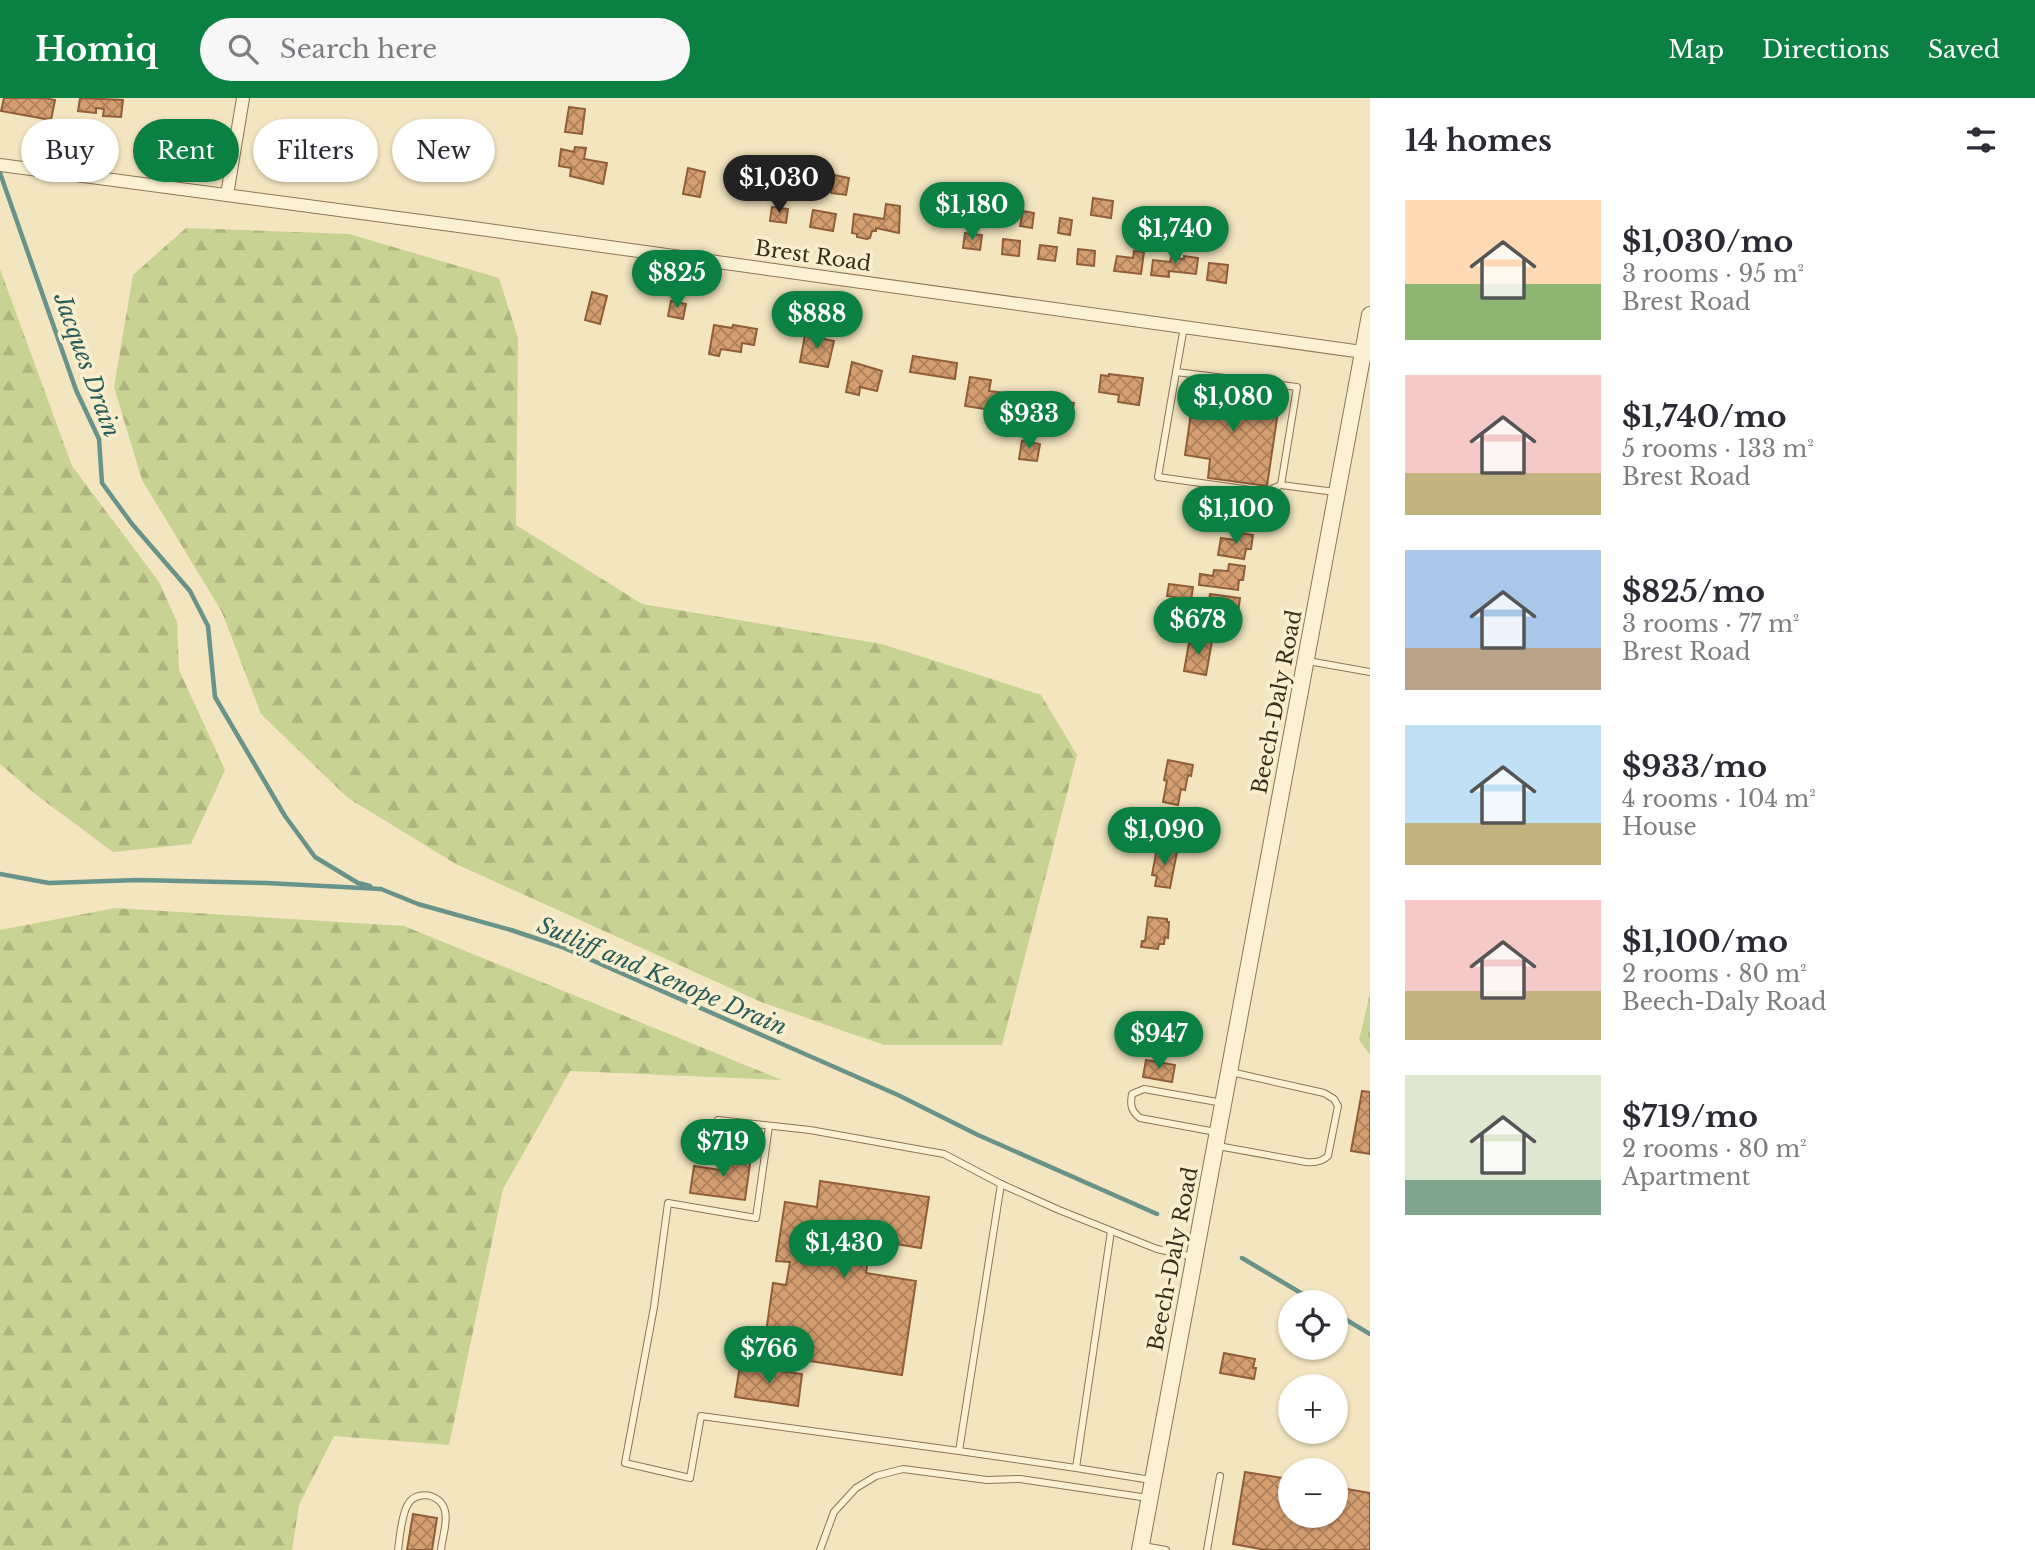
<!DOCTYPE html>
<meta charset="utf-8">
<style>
body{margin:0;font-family:"Libre Baskerville",serif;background:#f7f7f7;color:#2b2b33;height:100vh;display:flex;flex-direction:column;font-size:26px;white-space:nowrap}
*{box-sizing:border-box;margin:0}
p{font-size:23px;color:#7c7c81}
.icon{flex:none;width:38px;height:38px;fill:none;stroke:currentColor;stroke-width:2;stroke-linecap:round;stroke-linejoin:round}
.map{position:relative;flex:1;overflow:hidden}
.panel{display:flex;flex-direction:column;background:#fff;width:665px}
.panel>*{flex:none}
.guide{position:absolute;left:21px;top:21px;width:665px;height:63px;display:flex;gap:14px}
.tools{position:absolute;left:1278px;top:1192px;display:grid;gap:14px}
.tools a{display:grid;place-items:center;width:70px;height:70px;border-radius:50%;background:#fff;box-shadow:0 2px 5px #0004;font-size:35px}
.price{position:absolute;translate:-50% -60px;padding:0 16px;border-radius:24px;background:#0b8043;color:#fff;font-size:23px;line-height:46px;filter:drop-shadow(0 2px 4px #0008)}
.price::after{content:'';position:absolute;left:50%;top:42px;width:21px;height:16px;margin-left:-10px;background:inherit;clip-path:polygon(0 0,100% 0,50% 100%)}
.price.selected{background:#222;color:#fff}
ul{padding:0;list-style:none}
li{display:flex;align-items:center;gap:21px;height:175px;padding:0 35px}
li span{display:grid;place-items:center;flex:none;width:196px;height:140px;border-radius:0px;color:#555}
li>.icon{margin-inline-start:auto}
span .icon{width:84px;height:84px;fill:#fffc;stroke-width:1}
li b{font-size:30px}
h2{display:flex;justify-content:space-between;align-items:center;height:84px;padding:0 35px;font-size:30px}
.pill{padding:0 24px;border-radius:32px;background:#fff;box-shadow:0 2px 5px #0004;font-size:24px;line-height:63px}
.pill.selected{background:#0b8043;color:#fff}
header{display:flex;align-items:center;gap:42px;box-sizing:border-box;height:98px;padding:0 35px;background:#0b8043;color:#fff}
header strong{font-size:33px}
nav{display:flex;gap:38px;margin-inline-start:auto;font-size:24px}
.search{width:490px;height:63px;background:#f7f7f7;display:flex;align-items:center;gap:18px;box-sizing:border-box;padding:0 24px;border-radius:38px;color:#7c7c81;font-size:26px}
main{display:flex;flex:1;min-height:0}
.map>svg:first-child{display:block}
.grass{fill:url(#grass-tufts)}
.forest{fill:url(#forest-firs)}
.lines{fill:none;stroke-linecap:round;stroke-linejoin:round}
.stream{stroke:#68938a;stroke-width:4.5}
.building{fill:url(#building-cross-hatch);stroke:#905e38;stroke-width:2}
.service-casing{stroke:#8e7555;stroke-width:8}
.minor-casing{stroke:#8e7555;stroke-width:14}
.tertiary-casing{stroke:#8e7555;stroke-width:18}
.service{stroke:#fcf2d3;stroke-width:6}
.minor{stroke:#fcf2d3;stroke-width:12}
.tertiary{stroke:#fcf2d3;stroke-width:16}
.labels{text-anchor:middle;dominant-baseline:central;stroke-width:7;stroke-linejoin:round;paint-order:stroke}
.street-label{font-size:21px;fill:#3b2c1b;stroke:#f9efcf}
.water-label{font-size:23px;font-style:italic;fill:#295d5b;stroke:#f9efcf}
</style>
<header>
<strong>Homiq</strong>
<div class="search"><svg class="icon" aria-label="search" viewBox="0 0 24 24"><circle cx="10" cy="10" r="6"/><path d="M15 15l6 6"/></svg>Search here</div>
<nav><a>Map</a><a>Directions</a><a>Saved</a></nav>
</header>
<main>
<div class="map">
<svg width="1370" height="1452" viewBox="0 0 1370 1452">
<defs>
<pattern id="grass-tufts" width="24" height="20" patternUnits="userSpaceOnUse" patternTransform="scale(1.75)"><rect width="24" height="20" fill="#c8d292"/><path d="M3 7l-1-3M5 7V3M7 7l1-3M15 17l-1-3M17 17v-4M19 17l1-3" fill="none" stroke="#adb47d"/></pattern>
<pattern id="forest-firs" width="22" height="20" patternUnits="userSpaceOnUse" patternTransform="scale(1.75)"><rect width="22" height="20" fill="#c8d292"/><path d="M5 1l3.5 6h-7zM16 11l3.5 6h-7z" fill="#adb47d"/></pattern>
<pattern id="building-cross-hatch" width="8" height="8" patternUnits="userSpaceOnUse" patternTransform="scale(1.75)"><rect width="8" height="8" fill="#d59e70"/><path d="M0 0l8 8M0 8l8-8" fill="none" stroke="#ae815b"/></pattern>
</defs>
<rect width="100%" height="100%" fill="#f3e5bf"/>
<path class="grass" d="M 1370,895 L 1370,957 L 1359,942 Z"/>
<g class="forest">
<path d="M 186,130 L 349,136 L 499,180 L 518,240 L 516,427 L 642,506 L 882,546 L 1041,597 L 1077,657 L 1002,947 L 884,947 L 761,904 L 456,766 L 348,700 L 261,616 L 222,514 L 142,382 L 114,289 L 133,177 Z"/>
<path d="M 0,171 L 72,368 L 159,484 L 177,524 L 179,572 L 225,672 L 191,746 L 113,754 L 39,699 L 0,666 Z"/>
<path d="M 115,810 L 404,828 L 782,982 L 570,973 L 503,1091 L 449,1347 L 334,1338 L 299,1407 L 292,1452 L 0,1452 L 0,832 Z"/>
</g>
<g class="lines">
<g class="stream">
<path d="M 0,75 L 76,292 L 99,341 L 102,385 L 132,426 L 190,493 L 208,528 L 215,599 L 285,718 L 315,759 L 358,785 L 370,788"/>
<path d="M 0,776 L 49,785 L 138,782 L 266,785 L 381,791 L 418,806 L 511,832 L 562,849 L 898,997 L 978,1037 L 1157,1116"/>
<path d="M 1242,1160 L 1316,1204"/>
<path d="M 1335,1215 L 1370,1236"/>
</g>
</g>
<g class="building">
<path d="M 4,0 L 44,0 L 55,2 L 51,22 L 1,13 Z"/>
<path d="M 80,0 L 123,2 L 121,19 L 103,18 L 104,11 L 96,10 L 96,15 L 78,13 Z"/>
<path d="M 569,9 L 585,11 L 582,36 L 565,34 Z"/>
<path d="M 575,49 L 586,50 L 584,61 L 607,65 L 603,86 L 570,78 L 571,70 L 559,68 L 561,51 L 574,54 Z"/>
<path d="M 688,70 L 705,74 L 700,99 L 683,96 Z"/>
<path d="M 834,77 L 849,80 L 846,97 L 831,95 Z"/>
<path d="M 1093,100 L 1113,103 L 1111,120 L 1091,117 Z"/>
<path d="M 948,101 L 960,103 L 958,118 L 946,116 Z"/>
<path d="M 886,106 L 900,108 L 899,135 L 876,130 L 876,133 L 872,133 L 870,140 L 867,141 L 857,139 L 857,136 L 852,135 L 854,116 L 884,121 Z"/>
<path d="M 986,107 L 997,109 L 995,123 L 983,121 Z"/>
<path d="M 772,109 L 788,111 L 786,125 L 770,123 Z"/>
<path d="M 813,112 L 836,116 L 833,133 L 810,129 Z"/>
<path d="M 1023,113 L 1034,115 L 1032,130 L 1020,128 Z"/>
<path d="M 1060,120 L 1072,122 L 1070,137 L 1058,135 Z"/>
<path d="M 965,135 L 982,137 L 980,152 L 963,150 Z"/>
<path d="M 1003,141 L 1020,143 L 1019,158 L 1002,156 Z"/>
<path d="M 1040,147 L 1057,149 L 1055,163 L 1038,161 Z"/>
<path d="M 1078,151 L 1095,153 L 1094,168 L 1077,166 Z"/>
<path d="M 1134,153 L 1144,154 L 1141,176 L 1114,173 L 1117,158 L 1133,160 Z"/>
<path d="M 1184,158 L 1198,160 L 1196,176 L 1169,173 L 1169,179 L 1151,177 L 1153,162 L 1170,164 L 1171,160 L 1184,161 Z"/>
<path d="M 1209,165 L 1228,167 L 1226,185 L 1207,182 Z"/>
<path d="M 592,194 L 607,198 L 600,226 L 585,222 Z"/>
<path d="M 671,203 L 686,206 L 683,221 L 668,218 Z"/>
<path d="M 714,227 L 732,230 L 733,227 L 757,231 L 754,247 L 742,245 L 741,254 L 721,251 L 719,258 L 709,256 Z"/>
<path d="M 805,237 L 834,243 L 828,269 L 800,264 Z"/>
<path d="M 913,258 L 957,265 L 955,281 L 910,274 Z"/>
<path d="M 852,264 L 882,273 L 877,293 L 860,289 L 859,297 L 846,294 Z"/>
<path d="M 1109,276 L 1143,280 L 1139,307 L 1118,304 L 1119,297 L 1099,294 L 1101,277 L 1109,278 Z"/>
<path d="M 970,279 L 991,282 L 989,293 L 1014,296 L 1011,315 L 965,308 Z"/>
<path d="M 1195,287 L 1280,300 L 1267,388 L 1208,380 L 1210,361 L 1185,357 Z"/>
<path d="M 1043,296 L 1061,299 L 1060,302 L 1074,305 L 1070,325 L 1060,323 L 1058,333 L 1046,331 L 1047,320 L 1039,319 Z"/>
<path d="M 1022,343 L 1040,346 L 1037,363 L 1019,361 Z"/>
<path d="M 1255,406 L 1270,408 L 1268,422 L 1264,421 L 1263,432 L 1237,428 L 1239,411 L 1254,413 Z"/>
<path d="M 1236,434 L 1253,437 L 1251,451 L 1246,451 L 1244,461 L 1218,457 L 1221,440 L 1235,442 Z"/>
<path d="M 1229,466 L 1245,468 L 1243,482 L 1239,482 L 1238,492 L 1199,487 L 1200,476 L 1213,478 L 1214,472 L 1228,473 Z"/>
<path d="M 1169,486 L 1193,489 L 1191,502 L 1167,498 Z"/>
<path d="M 1210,496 L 1240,500 L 1238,514 L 1234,513 L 1232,523 L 1206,519 Z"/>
<path d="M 1171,519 L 1186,522 L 1182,543 L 1167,540 Z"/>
<path d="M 1197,540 L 1212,543 L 1206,577 L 1184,573 L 1189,545 L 1196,546 Z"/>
<path d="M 1168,662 L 1193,667 L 1191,678 L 1188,677 L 1185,692 L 1181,691 L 1178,707 L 1163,704 L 1167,683 L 1164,682 Z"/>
<path d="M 1157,750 L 1177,754 L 1170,790 L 1155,788 L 1157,778 L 1152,777 Z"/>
<path d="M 1148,819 L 1167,821 L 1167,824 L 1169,824 L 1168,840 L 1165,839 L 1164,846 L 1159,846 L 1158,851 L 1141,849 L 1142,843 L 1145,843 Z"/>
<path d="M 1146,962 L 1175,967 L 1172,984 L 1143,979 Z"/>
<path d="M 1362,993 L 1370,994 L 1370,1056 L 1351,1053 Z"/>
<path d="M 729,1055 L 751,1059 L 745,1102 L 690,1095 L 694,1068 L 726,1073 Z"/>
<path d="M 820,1083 L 929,1099 L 921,1150 L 871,1142 L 866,1175 L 916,1183 L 902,1277 L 763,1256 L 773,1185 L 786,1187 L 790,1164 L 776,1163 L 785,1104 L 817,1109 Z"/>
<path d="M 1224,1255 L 1255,1261 L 1253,1270 L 1256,1270 L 1254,1281 L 1220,1275 Z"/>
<path d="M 740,1267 L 802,1276 L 798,1308 L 735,1299 Z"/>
<path d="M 1245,1374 L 1290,1381 L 1290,1418 L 1335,1418 L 1335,1389 L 1370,1395 L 1370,1452 L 1266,1452 L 1233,1446 Z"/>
<path d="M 413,1416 L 437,1420 L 432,1452 L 407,1452 Z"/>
</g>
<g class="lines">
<g class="service-casing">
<g id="service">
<path d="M 1184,229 L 1176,274 L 1297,289 L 1281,387 L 1335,394"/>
<path d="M 1176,274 L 1158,379 L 1265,394 L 1281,387"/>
<path d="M 1308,563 L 1370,574"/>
<path d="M 718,1022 L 810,1032 L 944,1056 L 1001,1086 L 1059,1112 L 1157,1151 L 1193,1159"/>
<path d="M 769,1028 L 756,1120 L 668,1105 L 654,1209 L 625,1365 L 690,1380 L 701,1318 L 959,1353"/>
<path d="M 1216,1034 L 1140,1020 C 1131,1013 1130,1007 1132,996 L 1144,991 L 1223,1005"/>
<path d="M 1218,1048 L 1306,1064 C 1315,1065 1322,1064 1328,1058 L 1338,1008 L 1334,1001 L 1324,995 L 1231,974"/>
<path d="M 1001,1086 L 959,1353 L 1076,1370"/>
<path d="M 1111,1133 L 1076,1370 L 1151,1382"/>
<path d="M 1143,1448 L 1166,1452"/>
<path d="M 398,1452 C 400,1438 401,1420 407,1408 C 415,1391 441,1395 445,1413 C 448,1425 442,1440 441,1452"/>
<path d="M 820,1452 L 834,1414 L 856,1390 L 876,1378 L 903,1371 L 987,1382 L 1020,1381 L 1148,1400"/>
<path d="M 1207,1452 L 1220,1378"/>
</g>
</g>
<g class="minor-casing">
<g id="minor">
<path d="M 0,67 L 466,129 L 1370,255"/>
<path d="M 227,97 L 243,0"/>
</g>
</g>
<g class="tertiary-casing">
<path id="tertiary" d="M 1140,1452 L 1370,217"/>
</g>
<use href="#service" class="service"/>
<use href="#minor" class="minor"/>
<use href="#tertiary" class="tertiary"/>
</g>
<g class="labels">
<g class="street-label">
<text transform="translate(813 158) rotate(8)">Brest Road</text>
<text transform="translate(1277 604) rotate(-79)">Beech-Daly Road</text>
<text transform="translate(1173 1161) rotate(-79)">Beech-Daly Road</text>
</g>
<g class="water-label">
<text transform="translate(87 267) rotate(70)">Jacques Drain</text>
<text transform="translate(662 878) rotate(23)">Sutliff and Kenope Drain</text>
</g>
</g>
</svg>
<div class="tools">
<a><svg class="icon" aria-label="locate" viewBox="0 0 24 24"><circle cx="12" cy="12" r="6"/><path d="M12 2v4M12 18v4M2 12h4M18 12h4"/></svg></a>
<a>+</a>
<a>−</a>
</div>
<b class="price selected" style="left:779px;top:117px">$1,030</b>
<b class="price" style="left:972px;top:144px">$1,180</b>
<b class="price" style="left:1175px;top:168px">$1,740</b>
<b class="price" style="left:677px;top:212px">$825</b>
<b class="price" style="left:817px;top:253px">$888</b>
<b class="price" style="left:1233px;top:336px">$1,080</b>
<b class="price" style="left:1029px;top:353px">$933</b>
<b class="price" style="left:1236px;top:448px">$1,100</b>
<b class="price" style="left:1198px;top:559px">$678</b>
<b class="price" style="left:1164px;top:769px">$1,090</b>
<b class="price" style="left:1159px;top:973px">$947</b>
<b class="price" style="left:723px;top:1081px">$719</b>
<b class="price" style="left:844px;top:1182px">$1,430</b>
<b class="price" style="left:769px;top:1288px">$766</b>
<div class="guide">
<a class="pill">Buy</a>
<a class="pill selected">Rent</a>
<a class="pill">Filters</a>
<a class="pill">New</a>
</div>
</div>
<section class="panel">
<h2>14 homes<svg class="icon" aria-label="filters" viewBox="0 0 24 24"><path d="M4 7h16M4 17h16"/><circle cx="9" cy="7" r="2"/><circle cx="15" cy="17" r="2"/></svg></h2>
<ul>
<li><span style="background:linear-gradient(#ffd9b3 60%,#8fb573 0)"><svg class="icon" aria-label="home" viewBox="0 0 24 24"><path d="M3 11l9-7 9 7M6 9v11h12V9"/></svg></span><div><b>$1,030/mo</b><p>3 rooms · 95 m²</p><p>Brest Road</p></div></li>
<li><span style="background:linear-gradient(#f6c9c9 70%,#c2b280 0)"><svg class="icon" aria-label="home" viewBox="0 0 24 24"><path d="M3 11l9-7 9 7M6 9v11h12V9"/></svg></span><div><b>$1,740/mo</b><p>5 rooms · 133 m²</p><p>Brest Road</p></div></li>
<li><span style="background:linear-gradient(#a9c7e8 70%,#b9a48a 0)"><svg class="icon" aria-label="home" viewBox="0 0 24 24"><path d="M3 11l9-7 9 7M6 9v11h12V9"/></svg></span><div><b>$825/mo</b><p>3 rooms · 77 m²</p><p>Brest Road</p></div></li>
<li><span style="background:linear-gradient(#bfe0f5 70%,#c2b280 0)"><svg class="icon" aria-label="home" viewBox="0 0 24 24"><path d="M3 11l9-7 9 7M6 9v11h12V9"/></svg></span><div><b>$933/mo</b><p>4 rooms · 104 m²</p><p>House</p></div></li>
<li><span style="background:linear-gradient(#f6c9c9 65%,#c2b280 0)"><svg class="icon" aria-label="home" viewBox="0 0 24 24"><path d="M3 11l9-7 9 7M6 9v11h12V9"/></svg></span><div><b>$1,100/mo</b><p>2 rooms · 80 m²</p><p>Beech-Daly Road</p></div></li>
<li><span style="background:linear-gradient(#dfe7d0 75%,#7fa58c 0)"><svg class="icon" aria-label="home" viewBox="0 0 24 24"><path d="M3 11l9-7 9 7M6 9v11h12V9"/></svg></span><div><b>$719/mo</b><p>2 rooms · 80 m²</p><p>Apartment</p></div></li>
</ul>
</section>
</main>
